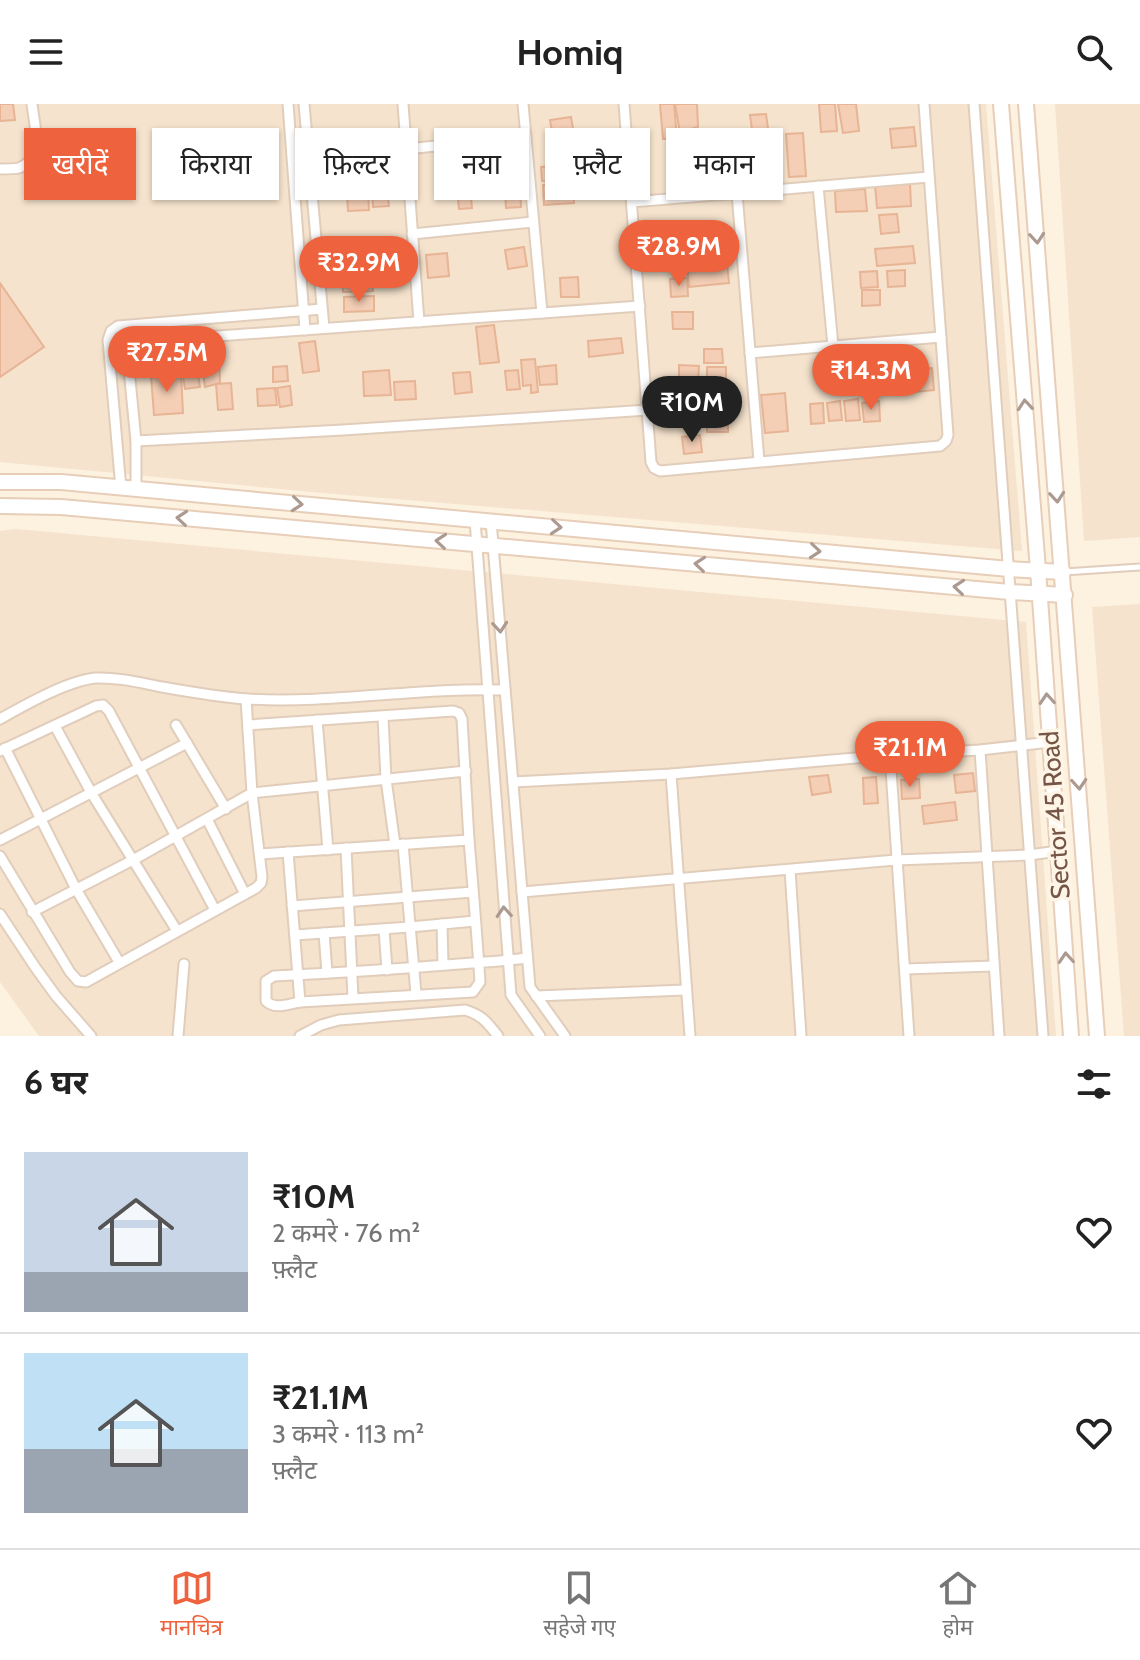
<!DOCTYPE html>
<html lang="hi">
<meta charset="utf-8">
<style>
body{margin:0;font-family:Cabin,"Noto Sans Devanagari",sans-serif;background:#f2f2f2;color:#222;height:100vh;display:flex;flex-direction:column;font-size:30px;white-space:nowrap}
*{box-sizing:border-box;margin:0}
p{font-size:26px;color:#767676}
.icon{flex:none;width:44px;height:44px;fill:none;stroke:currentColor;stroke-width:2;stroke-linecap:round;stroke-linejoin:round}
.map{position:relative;height:932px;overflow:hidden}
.sheet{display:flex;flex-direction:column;background:#fff;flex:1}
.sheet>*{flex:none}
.banner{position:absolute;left:24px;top:24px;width:1092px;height:72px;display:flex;gap:16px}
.price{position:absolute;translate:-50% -68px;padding:0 18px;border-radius:28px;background:#ee633d;color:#fff;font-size:26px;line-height:52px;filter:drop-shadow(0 2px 4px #0008)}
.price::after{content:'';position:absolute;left:50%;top:48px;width:24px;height:18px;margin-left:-12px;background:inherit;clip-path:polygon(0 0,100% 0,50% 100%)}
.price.active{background:#222;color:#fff}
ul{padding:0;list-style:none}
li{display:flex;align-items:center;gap:24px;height:200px;padding:0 24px}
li+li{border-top:2px solid #e0e0e0}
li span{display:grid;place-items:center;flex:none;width:224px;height:160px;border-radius:0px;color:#555}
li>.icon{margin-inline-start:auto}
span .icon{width:96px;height:96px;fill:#fffc;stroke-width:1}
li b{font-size:34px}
h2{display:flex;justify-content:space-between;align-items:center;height:96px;padding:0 24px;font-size:34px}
.tag{padding:0 28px;border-radius:0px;background:#fff;box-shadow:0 2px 6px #0004;font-size:28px;line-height:72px}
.tag.active{background:#ee633d;color:#fff}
header{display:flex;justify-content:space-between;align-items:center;height:104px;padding:0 24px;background:#fff;font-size:36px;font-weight:800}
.menu{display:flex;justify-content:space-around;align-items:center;height:112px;border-top:2px solid #e0e0e0;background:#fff;font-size:22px;color:#767676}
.menu a{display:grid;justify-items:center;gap:4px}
.menu .active{color:#ee633d}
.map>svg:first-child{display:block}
.residential{fill:#f5e3cd}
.building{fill:#f4ceb5;stroke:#e7b495;stroke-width:2}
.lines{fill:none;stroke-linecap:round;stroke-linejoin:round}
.lane-casing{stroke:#e1cdbb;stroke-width:9}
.street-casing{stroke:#e1cdbb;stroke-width:13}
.secondary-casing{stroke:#e7ceb9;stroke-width:18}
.lane{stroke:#fff;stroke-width:5}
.street{stroke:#fff;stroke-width:9}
.secondary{stroke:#fff;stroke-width:14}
.oneway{stroke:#ac9a90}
.labels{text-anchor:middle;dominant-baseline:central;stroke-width:7;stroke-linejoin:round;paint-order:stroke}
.street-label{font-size:26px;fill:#755646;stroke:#fff5e6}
</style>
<header><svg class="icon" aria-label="menu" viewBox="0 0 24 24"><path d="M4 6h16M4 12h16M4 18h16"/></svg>Homiq<svg class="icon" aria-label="search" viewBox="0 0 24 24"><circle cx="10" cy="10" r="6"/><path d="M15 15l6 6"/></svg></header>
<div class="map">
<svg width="1140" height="932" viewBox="0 0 1140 932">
<rect width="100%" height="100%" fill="#fdf1df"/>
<g class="residential">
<path d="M 0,0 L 986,0 L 1022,447 L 323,389 L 0,358 Z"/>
<path d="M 1055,0 L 1140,0 L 1140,433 L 1084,437 Z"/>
<path d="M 16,425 L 1026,518 L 1056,932 L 39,932 L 0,878 L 0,427 Z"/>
<path d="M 1140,500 L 1140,932 L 1124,932 L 1092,503 Z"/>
</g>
<g class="building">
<path d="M 0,0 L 13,0 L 15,16 L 0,17 Z"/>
<path d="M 660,0 L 674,0 L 677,34 L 663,35 Z"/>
<path d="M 675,0 L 697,0 L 698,23 L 693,24 L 693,33 L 681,35 Z"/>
<path d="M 819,0 L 835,0 L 837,27 L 821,28 Z"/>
<path d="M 838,0 L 856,0 L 859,27 L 843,29 Z"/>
<path d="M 766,10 L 769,32 L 753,34 L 750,11 Z"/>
<path d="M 571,13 L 574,30 L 553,33 L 550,16 Z"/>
<path d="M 914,23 L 916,42 L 892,44 L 890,25 Z"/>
<path d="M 693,26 L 710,26 L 711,64 L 695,64 Z"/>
<path d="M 803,29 L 806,72 L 789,73 L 786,30 Z"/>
<path d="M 750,34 L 753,58 L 737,60 L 734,36 Z"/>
<path d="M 493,40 L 498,73 L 482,76 L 477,43 Z"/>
<path d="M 570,61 L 570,76 L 542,77 L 541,63 Z"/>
<path d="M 365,71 L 366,86 L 348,87 L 347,73 Z"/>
<path d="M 910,79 L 911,102 L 877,104 L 875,81 Z"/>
<path d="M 573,80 L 574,99 L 544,101 L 543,81 Z"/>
<path d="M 470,83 L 472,104 L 459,105 L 457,84 Z"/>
<path d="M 520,83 L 521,103 L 506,104 L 505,84 Z"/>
<path d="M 865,85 L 867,107 L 836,108 L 835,87 Z"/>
<path d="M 387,86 L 389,102 L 373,103 L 372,87 Z"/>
<path d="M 368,88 L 369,106 L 348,107 L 347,90 Z"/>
<path d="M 897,110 L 899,128 L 881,130 L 879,111 Z"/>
<path d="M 913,142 L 915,159 L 877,162 L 875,145 Z"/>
<path d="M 524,143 L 527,162 L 508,165 L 505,146 Z"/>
<path d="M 447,149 L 449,172 L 428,174 L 426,151 Z"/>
<path d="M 371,156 L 372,170 L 353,171 L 352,157 Z"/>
<path d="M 727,159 L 729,179 L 689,183 L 687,163 Z"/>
<path d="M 905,166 L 905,182 L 888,183 L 887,167 Z"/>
<path d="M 877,167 L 878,183 L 861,184 L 860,168 Z"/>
<path d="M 578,173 L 579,193 L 561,193 L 560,174 Z"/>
<path d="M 687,174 L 688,192 L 671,193 L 670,175 Z"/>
<path d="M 372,175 L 373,187 L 343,188 L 342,176 Z"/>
<path d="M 0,179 L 44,243 L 0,273 Z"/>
<path d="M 862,186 L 880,186 L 880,201 L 862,202 Z"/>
<path d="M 374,192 L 374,207 L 344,208 L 344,193 Z"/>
<path d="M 672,208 L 693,208 L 693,225 L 673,225 Z"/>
<path d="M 494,221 L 499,258 L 480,260 L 476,223 Z"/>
<path d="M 621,234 L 623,249 L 589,253 L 588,237 Z"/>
<path d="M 315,237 L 319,267 L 303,269 L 299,239 Z"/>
<path d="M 704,245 L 722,245 L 723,259 L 704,259 Z"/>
<path d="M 887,248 L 893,284 L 873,287 L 868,251 Z"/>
<path d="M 195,252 L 200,283 L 185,285 L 180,254 Z"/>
<path d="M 219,252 L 220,279 L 205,283 L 201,254 Z"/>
<path d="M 535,255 L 538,288 L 531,289 L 531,281 L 523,282 L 521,256 Z"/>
<path d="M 556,261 L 557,280 L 540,281 L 538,263 Z"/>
<path d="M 679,261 L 699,262 L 698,279 L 679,278 Z"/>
<path d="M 287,262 L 288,277 L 273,278 L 273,263 Z"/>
<rect x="707" y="263" width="19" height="14"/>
<path d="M 932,264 L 934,286 L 914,288 L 911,266 Z"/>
<path d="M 389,266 L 391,291 L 364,292 L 363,268 Z"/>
<path d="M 518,266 L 520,285 L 507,286 L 505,267 Z"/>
<path d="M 470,268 L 472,288 L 455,290 L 453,269 Z"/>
<path d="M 181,270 L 183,309 L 154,311 L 151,272 Z"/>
<path d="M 415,277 L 416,295 L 395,296 L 394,278 Z"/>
<path d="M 231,279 L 233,305 L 218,306 L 216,280 Z"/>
<path d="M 290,282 L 292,301 L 280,303 L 277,284 Z"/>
<path d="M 275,284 L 277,301 L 258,302 L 257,285 Z"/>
<path d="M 785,289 L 788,327 L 765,329 L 761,291 Z"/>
<path d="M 736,290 L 738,308 L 702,310 L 701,292 Z"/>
<path d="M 858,295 L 860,316 L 846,317 L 844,297 Z"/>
<path d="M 840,297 L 842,316 L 829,317 L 827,299 Z"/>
<path d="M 879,297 L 880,317 L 864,318 L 862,299 Z"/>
<path d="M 823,299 L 824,319 L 811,320 L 810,300 Z"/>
<rect x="707" y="314" width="21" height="14"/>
<path d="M 700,331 L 702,348 L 684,350 L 682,333 Z"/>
<path d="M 973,669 L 975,687 L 956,689 L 954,671 Z"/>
<path d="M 828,671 L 831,688 L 812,691 L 809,673 Z"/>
<path d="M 876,673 L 878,699 L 864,700 L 863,674 Z"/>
<path d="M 919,675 L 920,694 L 902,695 L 901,676 Z"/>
<path d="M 955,698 L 957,716 L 924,720 L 922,702 Z"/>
</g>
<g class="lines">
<g class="lane-casing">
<path id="lane" d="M 1064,468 L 1140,463"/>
</g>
<g class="street-casing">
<g id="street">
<path d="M 288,0 L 305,226"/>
<path d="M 304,0 L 324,224"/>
<path d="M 403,0 L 419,218"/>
<path d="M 523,0 L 542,209"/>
<path d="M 624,0 L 651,358 L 654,364 L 660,367 L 940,342 L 946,337 L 948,331 L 924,0"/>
<path d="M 974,0 L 1043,932"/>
<path d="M 406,45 L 526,33"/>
<path d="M 0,65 C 6,65 14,65 19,64 C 45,54 34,20 32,0"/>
<path d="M 818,82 L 833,242"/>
<path d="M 737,89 L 759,357"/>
<path d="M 632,98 L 929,73"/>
<path d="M 412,130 L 533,118"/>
<path d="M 129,240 L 134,238 L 640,202"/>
<path d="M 129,240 L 127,245 L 136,337 L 136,386"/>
<path d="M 750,249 L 941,233"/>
<path d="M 136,337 L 343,326 L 648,306"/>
<path d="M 121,385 L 108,236 L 111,227 L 118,222 L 322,205"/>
<path d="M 475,416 L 511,891 L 540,932"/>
<path d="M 491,417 L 530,883 L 565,932"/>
<path d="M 383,613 L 386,675 L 395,741"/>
<path d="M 0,615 C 25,601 67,577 95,574 C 118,573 141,579 162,583 C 190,588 219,593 247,595 C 333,600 419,583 505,586"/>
<path d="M 317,616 L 328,746"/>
<path d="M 176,621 L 226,705"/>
<path d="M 248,621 L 453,607 L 459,609 L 462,615 L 469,736 L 260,750"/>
<path d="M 55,622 L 92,690 L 177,827"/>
<path d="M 5,644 L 76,785 L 119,858"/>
<path d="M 980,646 L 999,932"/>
<path d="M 0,647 L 96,602 L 103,601 L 109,607 L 215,806"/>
<path d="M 890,651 L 909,932"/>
<path d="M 671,670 L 690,932"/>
<path d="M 513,678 L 671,670 L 890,651 L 980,646 L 1050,638"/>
<path d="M 207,715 L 245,790"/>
<path d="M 0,736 L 187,639"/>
<path d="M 469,736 C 473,783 477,831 480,878 L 473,888 L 300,898 C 288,900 275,906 266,897 L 266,877 L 274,872 C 336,869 398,865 459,860 C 482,858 505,857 527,854"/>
<path d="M 403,740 L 416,890"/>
<path d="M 346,744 L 353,894"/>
<path d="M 288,748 L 300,898"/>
<path d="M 0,752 L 70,868 L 78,877 L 86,878 L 256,784 L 261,779 L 262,773 L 252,689 L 246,595"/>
<path d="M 790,766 L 801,932"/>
<path d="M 522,788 L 896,756 L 1029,751 L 1058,747"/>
<path d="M 292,802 L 473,788"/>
<path d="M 32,808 L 133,756 L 252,689 L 466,667"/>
<path d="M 0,810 L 35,863 L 56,892 L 91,932"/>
<path d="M 442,820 L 443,861"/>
<path d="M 384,825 L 387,866"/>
<path d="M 324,829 L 327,869"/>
<path d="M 295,831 L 410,823 L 475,817"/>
<path d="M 905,865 L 993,862"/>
<path d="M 536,892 L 685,886"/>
<path d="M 178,932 L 184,860"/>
<path d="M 300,932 L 321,921 L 339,916 L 465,906 C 482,911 487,918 498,932"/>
</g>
</g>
<g class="secondary-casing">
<g id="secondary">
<path d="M 1001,0 L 1038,466 L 1071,932"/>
<path d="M 1026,0 L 1097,932"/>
<path d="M 0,378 L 61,378 L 1009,465 L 1063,468"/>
<path d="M 0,402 L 61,403 L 1010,488 L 1065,491"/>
</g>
</g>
<use href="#lane" class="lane"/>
<use href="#street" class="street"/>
<use href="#secondary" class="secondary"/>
</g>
<defs><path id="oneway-chevron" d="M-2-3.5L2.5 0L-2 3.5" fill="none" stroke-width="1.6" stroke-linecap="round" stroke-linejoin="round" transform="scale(2)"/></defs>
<g class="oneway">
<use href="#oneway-chevron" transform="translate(1037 134) rotate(85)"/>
<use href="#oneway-chevron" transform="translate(1025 301) rotate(-95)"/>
<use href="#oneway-chevron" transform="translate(1057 393) rotate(85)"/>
<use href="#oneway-chevron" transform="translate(297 400) rotate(5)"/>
<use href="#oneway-chevron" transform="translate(182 414) rotate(-175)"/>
<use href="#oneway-chevron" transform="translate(556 423) rotate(5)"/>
<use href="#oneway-chevron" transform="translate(441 437) rotate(-175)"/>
<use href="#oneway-chevron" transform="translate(815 447) rotate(5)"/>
<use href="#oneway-chevron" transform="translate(700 460) rotate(-175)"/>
<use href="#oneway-chevron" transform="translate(959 483) rotate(-175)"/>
<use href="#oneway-chevron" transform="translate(500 523) rotate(85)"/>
<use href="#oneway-chevron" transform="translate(1047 595) rotate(-94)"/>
<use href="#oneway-chevron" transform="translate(1079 680) rotate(86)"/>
<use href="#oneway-chevron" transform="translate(504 808) rotate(-94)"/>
<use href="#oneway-chevron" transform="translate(1066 854) rotate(-94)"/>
</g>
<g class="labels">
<g class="street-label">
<text transform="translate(1055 711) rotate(-94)">Sector 45 Road</text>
</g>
</g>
</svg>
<b class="price" style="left:679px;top:184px">₹28.9M</b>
<b class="price" style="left:359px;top:200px">₹32.9M</b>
<b class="price" style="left:167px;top:290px">₹27.5M</b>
<b class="price" style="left:871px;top:308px">₹14.3M</b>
<b class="price active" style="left:692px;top:340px">₹10M</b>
<b class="price" style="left:910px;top:685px">₹21.1M</b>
<div class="banner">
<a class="tag active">खरीदें</a>
<a class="tag">किराया</a>
<a class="tag">फ़िल्टर</a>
<a class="tag">नया</a>
<a class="tag">फ़्लैट</a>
<a class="tag">मकान</a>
</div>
</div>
<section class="sheet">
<h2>6 घर<svg class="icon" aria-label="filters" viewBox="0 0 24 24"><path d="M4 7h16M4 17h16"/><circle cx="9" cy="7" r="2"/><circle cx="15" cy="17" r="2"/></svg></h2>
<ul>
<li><span style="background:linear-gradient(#c9d6e8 75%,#9aa5b1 0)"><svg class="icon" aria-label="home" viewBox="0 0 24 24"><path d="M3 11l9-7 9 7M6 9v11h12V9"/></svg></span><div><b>₹10M</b><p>2 कमरे · 76 m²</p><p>फ़्लैट</p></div><svg class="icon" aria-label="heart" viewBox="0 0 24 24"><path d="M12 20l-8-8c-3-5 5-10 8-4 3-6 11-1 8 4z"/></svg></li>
<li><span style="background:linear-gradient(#bfe0f5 60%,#9aa5b1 0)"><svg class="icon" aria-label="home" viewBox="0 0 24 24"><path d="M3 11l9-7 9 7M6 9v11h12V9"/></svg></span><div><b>₹21.1M</b><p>3 कमरे · 113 m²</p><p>फ़्लैट</p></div><svg class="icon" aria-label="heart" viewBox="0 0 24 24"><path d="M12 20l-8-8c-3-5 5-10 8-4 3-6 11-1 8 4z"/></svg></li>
</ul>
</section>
<nav class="menu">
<a class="active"><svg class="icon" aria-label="map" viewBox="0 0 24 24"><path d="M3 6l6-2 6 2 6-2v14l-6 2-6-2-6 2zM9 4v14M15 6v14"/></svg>मानचित्र</a>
<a><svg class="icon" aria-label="saved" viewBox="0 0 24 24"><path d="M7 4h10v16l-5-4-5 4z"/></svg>सहेजे गए</a>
<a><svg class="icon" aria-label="home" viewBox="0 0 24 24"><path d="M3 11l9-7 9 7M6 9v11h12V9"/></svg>होम</a>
</nav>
